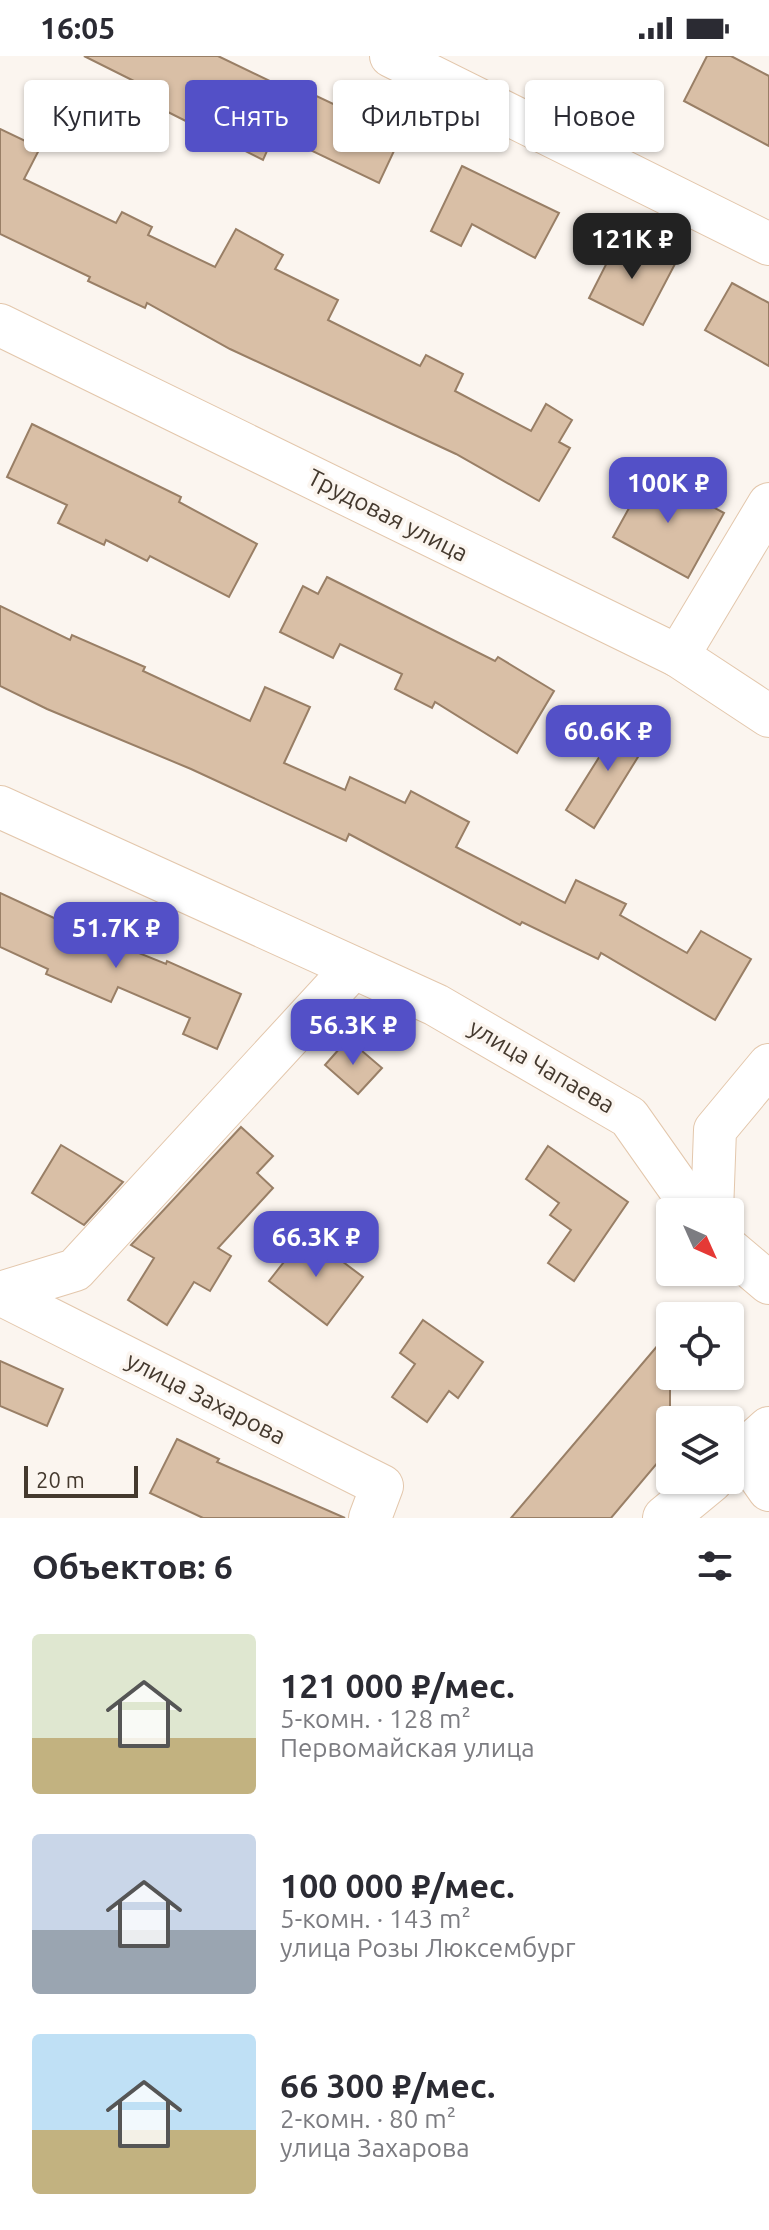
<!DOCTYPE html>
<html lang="ru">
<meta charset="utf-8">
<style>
body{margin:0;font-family:Ubuntu,sans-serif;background:#f2f2f3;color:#2b2b33;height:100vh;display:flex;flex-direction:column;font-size:30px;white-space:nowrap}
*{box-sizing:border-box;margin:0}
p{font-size:26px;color:#7c7c81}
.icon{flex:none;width:44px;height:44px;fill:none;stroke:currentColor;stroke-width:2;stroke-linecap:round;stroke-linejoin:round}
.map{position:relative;height:1462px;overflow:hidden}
.sheet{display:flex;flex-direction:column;background:#fff;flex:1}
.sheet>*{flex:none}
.top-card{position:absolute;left:24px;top:24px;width:722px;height:72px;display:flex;gap:16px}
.needle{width:52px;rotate:135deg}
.controls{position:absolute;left:656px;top:1142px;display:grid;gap:16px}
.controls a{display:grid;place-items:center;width:88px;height:88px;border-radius:8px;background:#fff;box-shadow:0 2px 6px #0004;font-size:40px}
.scale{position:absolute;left:24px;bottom:20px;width:114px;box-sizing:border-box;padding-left:8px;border:4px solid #44392e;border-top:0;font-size:22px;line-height:28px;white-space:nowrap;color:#44392e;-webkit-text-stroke:6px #fbf5ef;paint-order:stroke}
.price{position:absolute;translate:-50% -68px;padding:0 18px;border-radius:16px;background:#5350c7;color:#fff;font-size:26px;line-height:52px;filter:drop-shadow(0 2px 4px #0008)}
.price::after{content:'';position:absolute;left:50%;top:48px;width:24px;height:18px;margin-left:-12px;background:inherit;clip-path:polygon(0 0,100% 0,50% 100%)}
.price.selected{background:#222;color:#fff}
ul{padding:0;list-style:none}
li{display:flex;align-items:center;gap:24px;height:200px;padding:0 32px}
li span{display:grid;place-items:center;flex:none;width:224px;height:160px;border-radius:8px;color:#555}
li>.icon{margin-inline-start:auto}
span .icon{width:96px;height:96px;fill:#fffc;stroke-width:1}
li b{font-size:34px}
h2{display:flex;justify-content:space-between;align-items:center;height:96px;padding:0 32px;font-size:34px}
.pill{padding:0 28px;border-radius:8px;background:#fff;box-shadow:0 2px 6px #0004;font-size:28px;line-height:72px}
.pill.selected{background:#5350c7;color:#fff}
.status{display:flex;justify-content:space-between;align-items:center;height:56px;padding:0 40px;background:#fff;direction:ltr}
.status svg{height:22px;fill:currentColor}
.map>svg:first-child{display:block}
.building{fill:#d9bfa6;stroke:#997f66;stroke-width:2}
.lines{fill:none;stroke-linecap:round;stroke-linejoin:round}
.minor-casing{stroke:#e3c7ac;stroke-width:44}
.major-casing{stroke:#e3c7ac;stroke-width:46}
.minor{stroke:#fff;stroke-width:42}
.major{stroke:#fff;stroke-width:44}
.labels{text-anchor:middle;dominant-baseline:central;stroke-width:7;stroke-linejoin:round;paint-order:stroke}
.street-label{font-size:24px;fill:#44392e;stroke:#fbf5ef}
</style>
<div class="status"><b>16:05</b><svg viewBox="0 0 49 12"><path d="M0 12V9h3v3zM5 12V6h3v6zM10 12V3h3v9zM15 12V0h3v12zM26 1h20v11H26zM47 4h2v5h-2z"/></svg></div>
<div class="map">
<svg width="769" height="1462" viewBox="0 0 769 1462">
<rect width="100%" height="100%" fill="#fbf5ef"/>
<g class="building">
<path d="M 84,0 L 218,0 L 303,41 L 306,35 L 401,80 L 379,127 L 275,77 L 263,104 L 150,47 L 156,36 Z"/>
<path d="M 707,0 L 731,0 L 769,20 L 769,90 L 684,45 Z"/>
<path d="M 0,73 L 40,92 L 24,123 L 116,167 L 122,156 L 152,171 L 148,179 L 215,211 L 236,173 L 283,199 L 275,213 L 338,244 L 328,264 L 420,310 L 426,299 L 463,318 L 455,335 L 531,375 L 546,348 L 572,364 L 559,386 L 570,392 L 539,445 L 456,398 L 230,293 L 147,247 L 145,252 L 88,225 L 90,221 L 0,178 Z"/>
<path d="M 462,110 L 559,157 L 535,202 L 472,168 L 461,190 L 431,175 Z"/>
<path d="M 620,181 L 675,208 L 643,269 L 589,242 Z"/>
<path d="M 732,227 L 769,247 L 769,310 L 705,274 Z"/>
<path d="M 32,368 L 181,441 L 179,446 L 257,488 L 229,541 L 150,500 L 147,505 L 106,484 L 104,489 L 58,467 L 67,449 L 7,421 Z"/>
<path d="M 649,416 L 724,457 L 688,522 L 613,481 Z"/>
<path d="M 327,521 L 495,605 L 498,601 L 554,635 L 517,697 L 435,646 L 432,652 L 395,633 L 402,618 L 340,588 L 333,602 L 280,576 L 303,530 L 318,538 Z"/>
<path d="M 0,550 L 70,584 L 72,579 L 145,611 L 143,615 L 250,665 L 265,631 L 310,651 L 284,707 L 345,734 L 350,721 L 405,747 L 411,735 L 469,766 L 456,791 L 565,847 L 576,824 L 626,848 L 620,859 L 687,897 L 701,875 L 751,903 L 715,964 L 601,897 L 598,903 L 522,866 L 520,869 L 349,778 L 346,785 L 191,713 L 47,653 L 0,630 Z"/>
<path d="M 623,663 L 651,680 L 594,772 L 566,754 Z"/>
<path d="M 0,837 L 67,868 L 166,908 L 167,905 L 241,938 L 217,993 L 183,978 L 190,962 L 118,931 L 111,946 L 46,918 L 48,913 L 0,891 Z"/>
<path d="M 348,983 L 382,1012 L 358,1038 L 325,1009 Z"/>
<path d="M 241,1071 L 273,1100 L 257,1117 L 273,1132 L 218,1192 L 231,1200 L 210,1235 L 194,1226 L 167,1269 L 128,1244 L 154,1202 L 131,1189 Z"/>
<path d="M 61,1089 L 123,1126 L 84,1169 L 32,1137 Z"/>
<path d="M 548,1090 L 628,1146 L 574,1225 L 548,1207 L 571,1174 L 550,1159 L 559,1147 L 526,1123 Z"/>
<path d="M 306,1178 L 363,1221 L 327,1269 L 269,1225 Z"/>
<path d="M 423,1264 L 483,1306 L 458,1342 L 449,1335 L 427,1366 L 392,1341 L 415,1308 L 400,1297 Z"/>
<path d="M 670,1275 L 670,1392 L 611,1462 L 511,1462 Z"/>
<path d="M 0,1305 L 63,1333 L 47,1370 L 0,1350 Z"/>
<path d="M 177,1383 L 219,1403 L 217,1406 L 345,1462 L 203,1462 L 150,1437 Z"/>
</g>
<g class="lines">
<g class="minor-casing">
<g id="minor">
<path d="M 391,0 L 769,188"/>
<path d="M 0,269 L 678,600 L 769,660"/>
<path d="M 678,600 L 769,448"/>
<path d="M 0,751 L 436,949 L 629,1061 L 696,1156"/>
<path d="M 712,1156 L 715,1074 L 769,1009"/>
<path d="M 730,1194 L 769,1227"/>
<path d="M 0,1237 L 75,1214 L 353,912"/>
<path d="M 0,1238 L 382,1430 L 370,1462"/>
<path d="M 743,1397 L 769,1434"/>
</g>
</g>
<g class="major-casing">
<g id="major">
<path d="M 730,1408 L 769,1373"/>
<path d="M 665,1462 L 711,1424"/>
</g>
</g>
<use href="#minor" class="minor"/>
<use href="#major" class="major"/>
</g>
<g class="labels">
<g class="street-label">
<text transform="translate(388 459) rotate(27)">Трудовая улица</text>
<text transform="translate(542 1010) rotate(30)">улица Чапаева</text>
<text transform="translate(206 1342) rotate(27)">улица Захарова</text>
</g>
</g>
</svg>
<div class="controls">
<a><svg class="needle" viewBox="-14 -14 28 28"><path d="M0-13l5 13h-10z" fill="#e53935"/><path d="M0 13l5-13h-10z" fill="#7c7c81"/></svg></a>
<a><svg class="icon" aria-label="locate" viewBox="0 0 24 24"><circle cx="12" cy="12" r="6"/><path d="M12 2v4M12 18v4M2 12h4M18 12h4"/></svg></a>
<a><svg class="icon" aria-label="layers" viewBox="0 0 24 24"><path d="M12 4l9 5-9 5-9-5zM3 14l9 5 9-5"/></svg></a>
</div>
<div class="scale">20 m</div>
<b class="price selected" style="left:632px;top:225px">121K ₽</b>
<b class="price" style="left:668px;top:469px">100K ₽</b>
<b class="price" style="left:608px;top:717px">60.6K ₽</b>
<b class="price" style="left:116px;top:914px">51.7K ₽</b>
<b class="price" style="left:353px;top:1011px">56.3K ₽</b>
<b class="price" style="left:316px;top:1223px">66.3K ₽</b>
<div class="top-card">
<a class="pill">Купить</a>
<a class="pill selected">Снять</a>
<a class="pill">Фильтры</a>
<a class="pill">Новое</a>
</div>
</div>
<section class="sheet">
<h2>Объектов: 6<svg class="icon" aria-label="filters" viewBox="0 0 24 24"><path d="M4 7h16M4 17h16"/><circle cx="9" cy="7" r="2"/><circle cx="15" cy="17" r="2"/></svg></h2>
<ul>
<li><span style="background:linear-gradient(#dfe7d0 65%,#c2b280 0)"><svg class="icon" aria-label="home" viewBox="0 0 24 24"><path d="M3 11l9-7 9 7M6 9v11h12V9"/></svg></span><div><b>121 000 ₽/мес.</b><p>5-комн. · 128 m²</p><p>Первомайская улица</p></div></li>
<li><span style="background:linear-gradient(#c9d6e8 60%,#9aa5b1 0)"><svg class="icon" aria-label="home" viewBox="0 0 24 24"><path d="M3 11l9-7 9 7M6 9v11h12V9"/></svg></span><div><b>100 000 ₽/мес.</b><p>5-комн. · 143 m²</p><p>улица Розы Люксембург</p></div></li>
<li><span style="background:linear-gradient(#bfe0f5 60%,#c2b280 0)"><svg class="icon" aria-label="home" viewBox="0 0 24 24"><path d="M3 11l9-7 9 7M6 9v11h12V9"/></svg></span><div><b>66 300 ₽/мес.</b><p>2-комн. · 80 m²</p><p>улица Захарова</p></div></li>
</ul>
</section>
